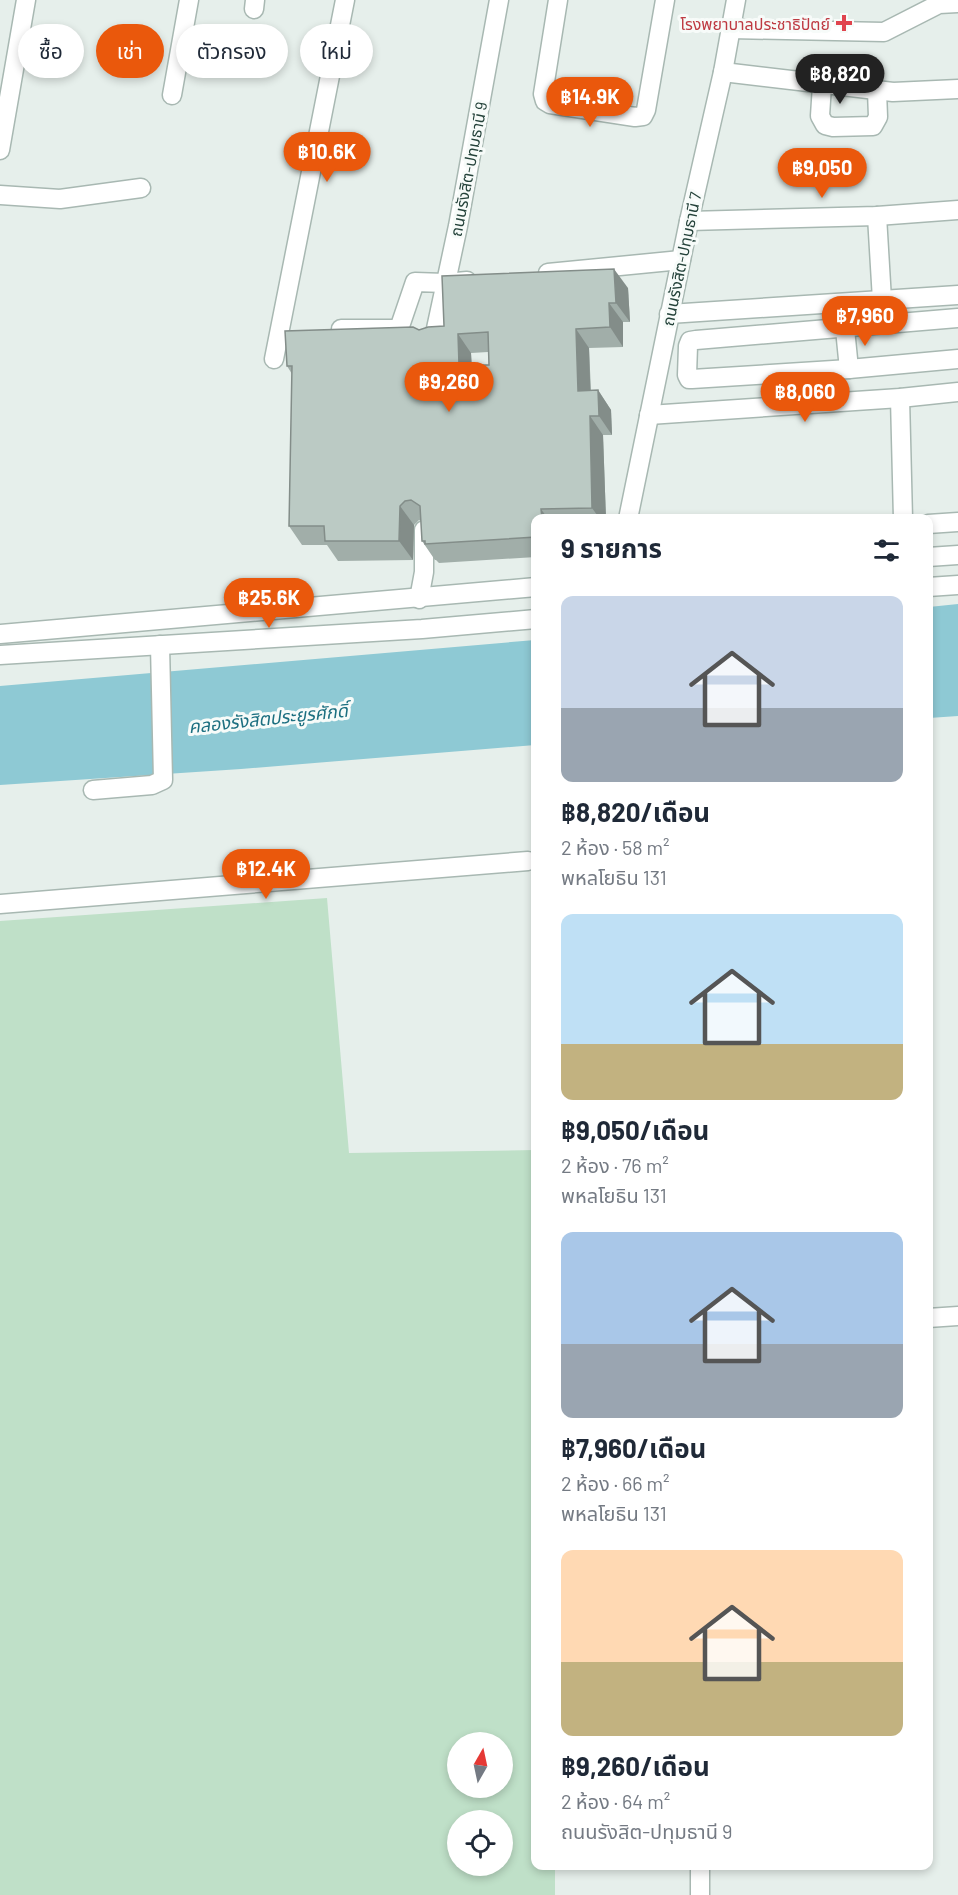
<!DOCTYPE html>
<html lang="th">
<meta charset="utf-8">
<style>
body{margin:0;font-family:Barlow,"Noto Sans Thai",sans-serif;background:#f2f2f3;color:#1f2937;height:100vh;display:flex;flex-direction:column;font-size:22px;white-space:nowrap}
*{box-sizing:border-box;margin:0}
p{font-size:20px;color:#747a83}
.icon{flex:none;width:33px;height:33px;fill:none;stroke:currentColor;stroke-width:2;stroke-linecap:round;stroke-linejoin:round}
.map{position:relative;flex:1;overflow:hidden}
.panel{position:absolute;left:531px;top:514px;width:402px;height:1356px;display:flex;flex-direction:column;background:#fff;border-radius:12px;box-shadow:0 3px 9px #0003}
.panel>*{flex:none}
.top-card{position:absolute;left:18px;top:24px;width:423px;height:54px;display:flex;gap:12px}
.needle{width:39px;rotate:9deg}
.fabs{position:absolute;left:447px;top:1732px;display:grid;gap:12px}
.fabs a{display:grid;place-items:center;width:66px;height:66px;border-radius:50%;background:#fff;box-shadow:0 3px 9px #0003;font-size:30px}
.price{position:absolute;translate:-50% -51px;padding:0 14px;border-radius:21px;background:#ea580c;color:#fff;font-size:20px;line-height:39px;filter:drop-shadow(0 2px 3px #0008)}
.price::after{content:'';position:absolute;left:50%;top:36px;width:18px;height:14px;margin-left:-9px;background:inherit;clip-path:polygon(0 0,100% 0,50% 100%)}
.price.selected{background:#222;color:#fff}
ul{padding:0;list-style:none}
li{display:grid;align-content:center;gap:12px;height:318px;padding:0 30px}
li span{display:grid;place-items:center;height:186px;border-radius:12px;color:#555}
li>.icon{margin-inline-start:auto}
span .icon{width:108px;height:108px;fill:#fffc;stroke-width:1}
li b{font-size:26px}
h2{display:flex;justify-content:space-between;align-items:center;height:72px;padding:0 30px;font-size:26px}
.tag{padding:0 21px;border-radius:27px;background:#fff;box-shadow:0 3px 9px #0003;font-size:21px;line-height:54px}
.tag.selected{background:#ea580c;color:#fff}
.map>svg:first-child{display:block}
.green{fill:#bfe0c8;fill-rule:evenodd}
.water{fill:#8ec9d4}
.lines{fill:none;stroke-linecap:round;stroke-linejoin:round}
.minor-casing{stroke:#a8b8b2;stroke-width:21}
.minor{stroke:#fff;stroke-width:18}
.wall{fill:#a1aea9;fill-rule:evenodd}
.shaded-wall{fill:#838d89}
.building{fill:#bbcac4;stroke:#838d89;stroke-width:1.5;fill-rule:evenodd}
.health-dot{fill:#e0444e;stroke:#f7fbf9;stroke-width:2}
.labels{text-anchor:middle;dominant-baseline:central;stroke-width:6;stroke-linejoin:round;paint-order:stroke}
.health-label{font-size:16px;fill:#be3a42;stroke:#f7fbf9;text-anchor:end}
.street-label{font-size:16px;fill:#24423a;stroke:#f7fbf9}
.water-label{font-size:18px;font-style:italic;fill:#1c6f80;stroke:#f7fbf9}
</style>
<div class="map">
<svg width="958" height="1895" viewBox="0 0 958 1895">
<rect width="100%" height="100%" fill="#e6efeb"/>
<path class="green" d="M 327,898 L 349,1153 L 535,1150 L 536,1866 L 555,1866 L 555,1895 L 0,1895 L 0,921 ZM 458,1743 L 502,1743 L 502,1788 L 458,1788 ZM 458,1821 L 502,1821 L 502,1866 L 458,1866 Z"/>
<g class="water">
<path d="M 958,604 L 958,716 L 929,718 L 929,607 Z"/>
<path d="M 535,640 L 535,745 L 241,769 L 0,785 L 0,686 Z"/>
</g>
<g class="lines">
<g class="minor-casing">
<g id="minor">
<path d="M 558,0 L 543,94 L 545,101 L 550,104 L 635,117 L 643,116 L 646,110 L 665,0"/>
<path d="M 254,9 L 255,0"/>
<path d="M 731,29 L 884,32 L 939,4 L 958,3"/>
<path d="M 723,72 L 893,92 L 958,89"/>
<path d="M 822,85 L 820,116 L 825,125 L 833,127 L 873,126 L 878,117 L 877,91"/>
<path d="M 172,95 L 189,0"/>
<path d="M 0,150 L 26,0"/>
<path d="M 0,195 L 60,199 L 141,188"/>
<path d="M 877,216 L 882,300"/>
<path d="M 689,221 L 877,216 L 958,210"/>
<path d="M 548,273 L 681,260"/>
<path d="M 669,314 L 958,295"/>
<path d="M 958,318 L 696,340 L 690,341 L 688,346 L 687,375 L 689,379 L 692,379 L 849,369 L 958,359"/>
<path d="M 341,329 L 399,329 L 415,282 L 445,283 L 467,281"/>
<path d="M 845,329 L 849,369"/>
<path d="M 434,338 L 458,226 L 499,0"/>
<path d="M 274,359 L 345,0"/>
<path d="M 900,398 L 903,519"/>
<path d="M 649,415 L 900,398 L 958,392"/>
<path d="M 628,519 L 689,221 L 723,72 L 736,0"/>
<path d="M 928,524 L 958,522"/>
<path d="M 928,557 L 958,555"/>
<path d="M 928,587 L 958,585"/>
<path d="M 419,599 L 424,572 L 424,530"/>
<path d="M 0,634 L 536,587"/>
<path d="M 0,655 L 422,629 L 536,619"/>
<path d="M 93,790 L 152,785 L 163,780 L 160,645"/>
<path d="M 0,904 L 528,861"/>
<path d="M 928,1318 L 958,1316"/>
<path d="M 700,1895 L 700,1866"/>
</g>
</g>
<use href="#minor" class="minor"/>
</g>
<path class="wall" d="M 628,288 L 630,322 L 623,322 L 623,347 L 589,348 L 591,391 L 598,390 L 611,410 L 612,435 L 603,435 L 606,519 L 536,519 L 536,557 L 439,563 L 436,560 L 435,560 L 422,541 L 421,520 L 419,520 L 414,525 L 413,560 L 338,561 L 327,545 L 302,545 L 289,526 L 292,374 L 287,366 L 419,330 L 444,326 ZM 488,352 L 489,365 L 472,365 L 471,353 Z"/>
<g class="shaded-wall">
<path d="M 614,269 L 628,288 L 630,322 L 616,303 Z"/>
<path d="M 609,303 L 623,322 L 623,347 L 610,327 Z"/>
<path d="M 576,329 L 589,348 L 591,410 L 578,391 Z"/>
<path d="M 458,334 L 471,353 L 472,385 L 459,365 Z"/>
<path d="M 598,390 L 611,410 L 612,435 L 599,416 Z"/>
<path d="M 590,416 L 603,435 L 606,519 L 600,519 L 592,508 Z"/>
<path d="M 400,506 L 414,525 L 413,560 L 399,541 Z"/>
<path d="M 541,509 L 548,519 L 542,519 Z"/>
</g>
<path class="building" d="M 614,269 L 616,303 L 609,303 L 610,327 L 576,329 L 578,391 L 598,390 L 599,416 L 590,416 L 592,508 L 541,509 L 542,519 L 536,519 L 536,537 L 425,544 L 425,541 L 422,541 L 420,506 L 411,500 L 405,501 L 400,506 L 399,541 L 325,541 L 324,526 L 289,526 L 292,366 L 287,366 L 285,331 L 413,327 L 419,330 L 428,327 L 444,326 L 442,276 ZM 488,332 L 489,365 L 459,365 L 458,334 Z"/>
<path class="health-dot" d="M841 14h6v6h6v6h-6v6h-6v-6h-6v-6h6z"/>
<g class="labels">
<g class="health-label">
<text x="830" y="23">โรงพยาบาลประชาธิปัตย์</text>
</g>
<g class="street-label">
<text transform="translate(468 169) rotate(-79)">ถนนรังสิต-ปทุมธานี 9</text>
<text transform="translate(681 259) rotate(-78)">ถนนรังสิต-ปทุมธานี 7</text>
</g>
<g class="water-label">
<text transform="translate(268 718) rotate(-6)">คลองรังสิตประยูรศักดิ์</text>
</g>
</g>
</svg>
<div class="fabs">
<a><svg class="needle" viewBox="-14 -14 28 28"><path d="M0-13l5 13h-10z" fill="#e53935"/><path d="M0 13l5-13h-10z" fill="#747a83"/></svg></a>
<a><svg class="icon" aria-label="locate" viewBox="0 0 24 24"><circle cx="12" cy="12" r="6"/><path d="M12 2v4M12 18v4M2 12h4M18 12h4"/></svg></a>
</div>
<b class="price selected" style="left:840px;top:105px">฿8,820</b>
<b class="price" style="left:590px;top:128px">฿14.9K</b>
<b class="price" style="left:327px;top:183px">฿10.6K</b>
<b class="price" style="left:822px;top:199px">฿9,050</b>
<b class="price" style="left:865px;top:347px">฿7,960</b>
<b class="price" style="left:449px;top:413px">฿9,260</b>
<b class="price" style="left:805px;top:423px">฿8,060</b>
<b class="price" style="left:269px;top:629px">฿25.6K</b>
<b class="price" style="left:266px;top:900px">฿12.4K</b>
<div class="top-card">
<a class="tag">ซื้อ</a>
<a class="tag selected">เช่า</a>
<a class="tag">ตัวกรอง</a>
<a class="tag">ใหม่</a>
</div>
<section class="panel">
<h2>9 รายการ<svg class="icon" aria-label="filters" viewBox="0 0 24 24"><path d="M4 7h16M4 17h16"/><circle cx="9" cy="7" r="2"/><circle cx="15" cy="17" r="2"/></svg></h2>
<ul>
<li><span style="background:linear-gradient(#c9d6e8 60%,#9aa5b1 0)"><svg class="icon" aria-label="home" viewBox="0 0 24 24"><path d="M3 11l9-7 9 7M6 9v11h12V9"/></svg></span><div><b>฿8,820/เดือน</b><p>2 ห้อง · 58 m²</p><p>พหลโยธิน 131</p></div></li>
<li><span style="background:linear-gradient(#bfe0f5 70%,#c2b280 0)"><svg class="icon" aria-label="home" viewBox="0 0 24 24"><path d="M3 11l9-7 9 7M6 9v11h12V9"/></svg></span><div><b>฿9,050/เดือน</b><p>2 ห้อง · 76 m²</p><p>พหลโยธิน 131</p></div></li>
<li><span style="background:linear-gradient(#a9c7e8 60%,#9aa5b1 0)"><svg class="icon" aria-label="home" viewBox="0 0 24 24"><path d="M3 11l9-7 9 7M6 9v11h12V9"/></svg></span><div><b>฿7,960/เดือน</b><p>2 ห้อง · 66 m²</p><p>พหลโยธิน 131</p></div></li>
<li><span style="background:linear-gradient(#ffd9b3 60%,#c2b280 0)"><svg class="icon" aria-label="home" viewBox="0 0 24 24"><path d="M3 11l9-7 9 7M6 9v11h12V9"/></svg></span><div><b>฿9,260/เดือน</b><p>2 ห้อง · 64 m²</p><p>ถนนรังสิต-ปทุมธานี 9</p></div></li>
</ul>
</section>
</div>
